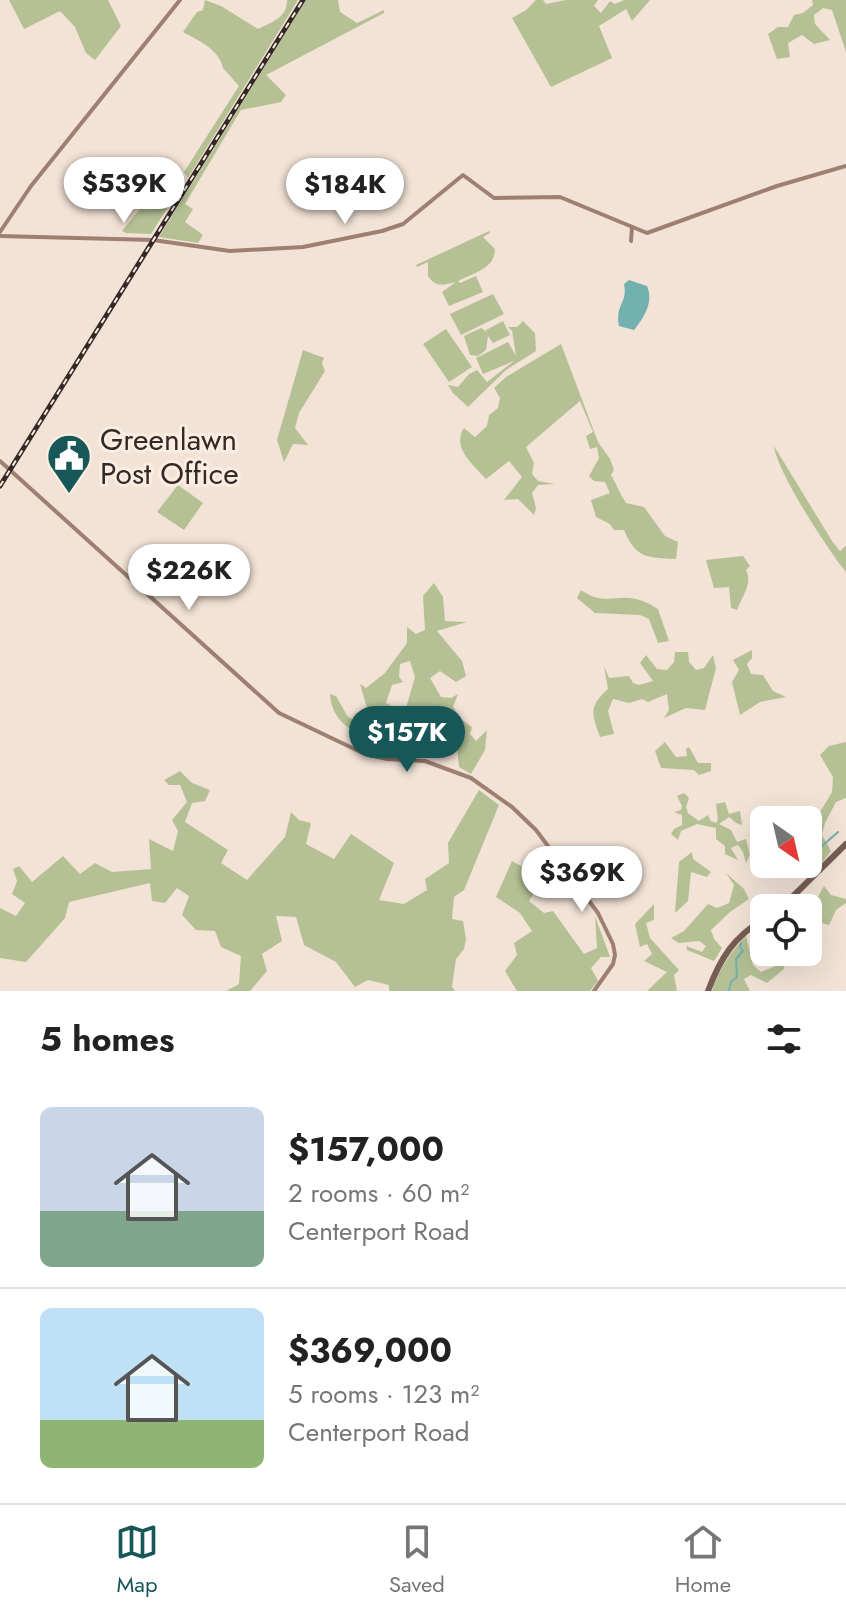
<!DOCTYPE html>
<meta charset="utf-8">
<style>
body{margin:0;font-family:Jost,sans-serif;background:#f2f2f2;color:#222;height:100vh;display:flex;flex-direction:column;font-size:30px;white-space:nowrap}
*{box-sizing:border-box;margin:0}
p{font-size:26px;color:#767676}
.icon{flex:none;width:44px;height:44px;fill:none;stroke:currentColor;stroke-width:2;stroke-linecap:round;stroke-linejoin:round}
.map{position:relative;height:991px;overflow:hidden}
.drawer{display:flex;flex-direction:column;background:#fff;flex:1}
.drawer>*{flex:none}
.needle{width:52px;rotate:146deg}
.buttons{position:absolute;left:750px;top:806px;display:grid;gap:16px}
.buttons a{display:grid;place-items:center;width:72px;height:72px;border-radius:12px;background:#fff;box-shadow:0 8px 32px #0002;font-size:40px}
.price{position:absolute;translate:-50% -68px;padding:0 18px;border-radius:28px;background:#fff;color:#222;font-size:26px;line-height:52px;filter:drop-shadow(0 2px 4px #0008)}
.price::after{content:'';position:absolute;left:50%;top:48px;width:24px;height:18px;margin-left:-12px;background:inherit;clip-path:polygon(0 0,100% 0,50% 100%)}
.price.current{background:#185758;color:#fff}
ul{padding:0;list-style:none}
li{display:flex;align-items:center;gap:24px;height:200px;padding:0 40px}
li+li{border-top:2px solid #e0e0e0}
li span{display:grid;place-items:center;flex:none;width:224px;height:160px;border-radius:12px;color:#555}
li>.icon{margin-inline-start:auto}
span .icon{width:96px;height:96px;fill:#fffc;stroke-width:1}
li b{font-size:34px}
h2{display:flex;justify-content:space-between;align-items:center;height:96px;padding:0 40px;font-size:34px}
.menu{display:flex;justify-content:space-around;align-items:center;height:112px;border-top:2px solid #e0e0e0;background:#fff;font-size:22px;color:#767676}
.menu a{display:grid;justify-items:center;gap:4px}
.menu .current{color:#185758}
.map>svg:first-child{display:block}
.green{fill:#b5c195}
.water{fill:#73b0b0}
.lines{fill:none;stroke-linecap:round;stroke-linejoin:round}
.stream{stroke:#73b0b0;stroke-width:2}
.secondary{stroke:#9e8073;stroke-width:4}
.primary{stroke:#775e54;stroke-width:6}
.rail-casing{stroke:#342925;stroke-width:5}
.rail{stroke:#faeee2;stroke-width:2;stroke-dasharray:6;stroke-linecap:butt}
.labels{text-anchor:middle;dominant-baseline:central;stroke-width:6;stroke-linejoin:round;paint-order:stroke}
.poi-label{font-size:30px;fill:#342925;stroke:#faeee2;text-anchor:start}
</style>
<div class="map">
<svg width="846" height="991" viewBox="0 0 846 991">
<rect width="100%" height="100%" fill="#f2e3d6"/>
<g class="green">
<path d="M 9,0 L 108,0 L 121,26 L 95,60 L 86,53 L 75,27 L 60,11 L 24,29 Z"/>
<path d="M 205,0 L 221,6 L 258,29 C 272,22 287,18 287,0 L 298,0 L 188,178 L 184,172 L 239,86 L 223,68 C 219,49 199,41 183,32 L 197,12 L 203,10 Z"/>
<path d="M 306,0 L 338,0 L 340,12 L 357,23 L 384,10 L 384,13 L 266,75 L 286,95 L 281,102 L 241,110 L 185,204 L 193,209 L 185,222 L 203,235 L 198,243 L 159,237 Z"/>
<path d="M 536,0 L 543,0 L 546,4 L 566,0 L 598,0 L 594,6 L 601,13 L 610,1 L 615,4 L 624,0 L 650,0 L 632,21 L 626,9 L 599,26 L 612,58 L 551,87 L 512,18 L 526,10 Z"/>
<path d="M 812,0 L 846,0 L 846,52 L 832,10 L 823,8 L 814,15 L 815,24 L 830,40 L 814,44 L 802,35 L 788,43 L 790,57 L 777,59 L 768,34 L 778,27 L 788,27 L 794,15 L 803,13 L 813,5 Z"/>
<path d="M 166,186 L 176,194 L 151,234 L 126,233 L 122,231 L 158,187 Z"/>
<path d="M 489,231 L 490,233 L 483,237 L 495,249 C 495,269 473,273 458,281 L 460,283 L 476,276 L 483,292 L 449,306 L 442,292 L 456,282 C 444,285 436,288 428,276 L 428,262 L 417,267 L 416,265 Z"/>
<path d="M 493,294 L 504,314 L 461,335 L 450,314 Z"/>
<path d="M 503,321 L 510,335 L 493,343 L 488,336 L 486,350 L 478,356 L 470,355 L 464,336 L 481,328 L 487,332 L 486,330 Z"/>
<path d="M 523,321 L 535,333 L 536,351 L 506,370 L 468,407 L 453,393 L 448,385 L 458,387 L 469,374 L 477,370 L 487,382 L 514,361 L 483,374 L 476,358 L 508,342 L 516,356 L 512,331 L 508,327 L 517,327 Z"/>
<path d="M 446,329 L 472,367 L 449,382 L 423,344 Z"/>
<path d="M 561,344 L 598,442 L 610,459 L 614,470 L 611,475 C 617,485 620,494 626,503 L 644,507 L 665,536 L 678,542 L 676,559 C 647,557 637,560 624,530 L 614,530 L 610,524 L 596,517 L 591,500 L 610,493 L 605,482 L 594,481 L 589,476 L 599,458 L 597,447 L 590,449 L 586,436 L 593,432 L 580,401 L 526,447 L 534,463 L 532,474 L 538,481 L 555,484 L 538,485 L 532,493 L 536,508 L 534,515 L 518,499 L 504,500 L 522,477 L 509,461 L 486,479 C 474,465 451,448 464,428 L 475,437 L 487,426 L 489,415 L 498,408 L 500,398 L 494,388 L 506,377 Z"/>
<path d="M 303,350 L 324,358 L 322,363 L 325,371 L 299,413 L 295,428 L 308,445 L 293,444 L 284,462 L 277,440 Z"/>
<path d="M 774,446 L 832,541 L 840,551 L 846,546 L 846,572 C 828,550 777,472 774,446 Z"/>
<path d="M 178,485 L 203,503 L 184,530 L 157,512 Z"/>
<path d="M 743,556 L 750,566 L 746,570 C 753,583 742,597 737,610 L 731,608 L 729,587 L 714,588 L 706,560 Z"/>
<path d="M 434,583 L 443,597 L 445,621 L 467,622 L 437,631 L 462,661 L 466,676 L 456,682 L 440,671 L 430,678 L 441,697 L 451,698 L 458,694 L 453,707 L 462,720 L 472,727 L 470,734 L 476,741 L 487,730 L 485,750 L 471,774 L 459,767 L 457,746 L 442,719 L 427,714 L 404,715 L 415,677 L 410,661 L 400,664 L 399,677 L 403,682 L 392,685 L 386,703 L 399,710 L 395,726 L 376,725 L 366,747 L 355,744 L 358,734 C 342,725 331,713 330,694 L 336,696 L 348,717 L 361,723 L 369,715 L 360,684 L 366,688 L 385,673 L 407,643 L 407,627 L 416,634 L 425,630 L 423,596 Z"/>
<path d="M 581,590 C 605,607 617,593 639,600 C 646,601 652,606 658,609 L 669,641 L 658,643 L 649,619 L 640,615 L 595,613 L 577,598 Z"/>
<path d="M 752,650 L 752,658 L 747,664 L 751,674 L 763,675 L 773,691 L 786,697 L 760,702 L 740,715 L 732,682 L 739,670 L 733,660 Z"/>
<path d="M 675,652 L 688,652 L 689,662 L 696,670 L 704,668 L 713,655 L 716,668 L 705,710 L 686,708 L 664,718 L 669,710 L 667,694 L 648,702 L 642,699 L 629,703 L 613,699 L 608,711 L 614,734 L 600,737 C 592,714 588,707 608,689 L 604,666 L 609,678 L 629,676 L 633,683 L 639,685 L 653,681 L 640,663 L 646,655 L 657,669 L 667,670 L 674,662 Z"/>
<path d="M 665,742 L 676,757 L 687,756 L 686,749 L 689,747 L 698,763 L 711,763 L 711,771 L 699,775 L 694,770 L 661,768 L 655,751 Z"/>
<path d="M 846,742 L 846,798 L 836,802 L 825,823 L 822,835 L 831,851 L 821,864 L 808,847 L 810,829 L 832,792 L 833,777 L 820,755 L 829,746 Z"/>
<path d="M 180,771 L 192,783 L 210,790 L 205,801 L 192,803 L 185,822 L 228,850 L 221,863 L 247,880 L 285,837 L 291,812 L 299,820 L 311,823 L 306,844 L 334,859 L 351,834 L 394,863 L 379,900 L 404,904 L 427,890 L 425,879 L 449,863 L 448,843 L 479,790 L 499,805 L 464,890 L 454,897 L 452,919 L 463,921 L 466,939 L 464,949 L 456,959 L 452,987 L 455,991 L 389,991 L 389,985 L 368,980 L 355,987 L 336,962 L 304,945 L 296,917 L 276,916 L 282,941 L 262,954 L 267,971 L 250,991 L 226,991 L 239,984 L 241,956 L 221,947 L 215,931 L 196,930 L 182,915 L 189,896 L 177,888 L 165,903 L 152,901 L 150,883 L 69,902 L 65,918 L 26,962 L 0,958 L 0,908 L 16,916 L 25,903 L 12,894 L 17,881 L 13,869 L 19,866 L 32,882 L 63,856 L 80,874 L 95,863 L 112,872 L 151,869 L 149,839 L 173,851 L 178,831 L 172,820 L 187,802 L 180,785 L 169,785 L 164,780 Z"/>
<path d="M 684,793 L 689,798 L 686,807 L 688,813 L 699,821 L 708,815 L 711,821 L 716,823 L 718,820 L 716,804 L 725,802 L 729,814 L 740,811 L 742,825 L 736,823 L 729,817 L 719,824 L 731,830 L 737,842 L 746,839 L 750,855 L 746,863 L 743,852 L 738,845 L 731,848 L 738,860 L 725,854 L 725,846 L 716,839 L 716,828 L 697,824 L 681,831 L 678,840 L 671,834 L 674,829 L 682,825 L 682,815 L 674,812 L 681,810 L 682,806 L 677,796 Z"/>
<path d="M 692,852 L 693,859 L 711,872 L 707,877 L 691,872 L 688,901 L 675,913 L 679,862 Z"/>
<path d="M 512,861 L 532,872 L 538,887 L 529,901 L 544,913 L 553,911 L 584,954 L 597,948 L 595,916 L 610,957 L 601,957 L 591,968 L 598,981 L 590,991 L 517,991 L 505,971 L 517,955 L 514,943 L 532,931 L 520,913 L 496,897 Z"/>
<path d="M 726,873 L 744,889 L 749,899 L 730,912 L 711,930 L 714,939 L 722,948 L 714,961 L 687,950 L 686,946 L 702,952 L 706,946 L 699,941 L 679,943 L 671,938 L 684,931 L 708,904 L 717,908 L 729,903 L 734,885 Z"/>
<path d="M 824,886 L 831,895 L 846,899 L 846,903 L 836,910 L 829,925 L 822,923 C 813,907 815,901 824,886 Z"/>
<path d="M 654,904 L 654,920 L 646,923 L 650,938 L 679,970 L 674,975 L 677,991 L 647,991 L 667,972 L 644,961 L 652,954 L 647,944 L 640,947 L 635,924 Z"/>
<path d="M 746,936 L 753,965 L 761,972 L 781,964 L 785,968 L 767,983 L 751,975 L 744,979 L 750,991 L 712,991 C 719,969 730,953 746,936 Z"/>
</g>
<path class="water" d="M 629,280 L 647,286 C 654,302 644,318 634,330 L 619,326 C 615,303 628,304 624,284 Z"/>
<g class="lines">
<g class="stream">
<path d="M 812,855 L 838,832"/>
<path d="M 729,991 L 731,982 L 737,977 L 736,959 L 743,951 L 740,947 L 741,943"/>
</g>
<g class="secondary">
<path d="M 0,232 L 31,186 L 180,0"/>
<path d="M 0,236 L 153,240 L 230,251 L 303,247 L 382,231 L 403,224 L 463,175 L 494,198 L 560,197 L 647,233 L 777,186 L 846,166"/>
<path d="M 631,241 L 632,227"/>
<path d="M 0,461 L 279,713 L 365,754 L 387,759 L 425,761 L 471,778 L 512,807 L 536,830 L 598,913 L 613,944 L 615,955 L 613,964 L 594,991"/>
</g>
<g class="primary">
<path d="M 781,908 L 846,844"/>
<path d="M 708,991 C 720,959 734,936 764,919"/>
</g>
<g class="rail-casing">
<path id="rail" d="M 0,486 L 303,0"/>
</g>
<use href="#rail" class="rail"/>
</g>
<defs>
<g id="civic-pin" transform="scale(2.3)"><path d="M0 17L-7.5 6A9.5 9.5 0 1 1 7.5 6Z" fill="#185758" stroke="#faeee2"/><path d="M-.6-6.5H3V-4.5H.6V-3L4-1V1h2V6H-6V1h2V-1L-.6-3ZM-1.2 2.5V6h2.4V2.5Z" fill="#fff"/></g>
</defs>
<g fill-rule="evenodd">
<use href="#civic-pin" x="69" y="456"/>
</g>
<g class="labels">
<g class="poi-label">
<text x="100" y="439">Greenlawn<tspan x="100" dy="34">Post Office</tspan></text>
</g>
</g>
</svg>
<div class="buttons">
<a><svg class="needle" viewBox="-14 -14 28 28"><path d="M0-13l5 13h-10z" fill="#e53935"/><path d="M0 13l5-13h-10z" fill="#767676"/></svg></a>
<a><svg class="icon" aria-label="locate" viewBox="0 0 24 24"><circle cx="12" cy="12" r="6"/><path d="M12 2v4M12 18v4M2 12h4M18 12h4"/></svg></a>
</div>
<b class="price" style="left:124px;top:225px">$539K</b>
<b class="price" style="left:345px;top:226px">$184K</b>
<b class="price" style="left:189px;top:612px">$226K</b>
<b class="price current" style="left:407px;top:774px">$157K</b>
<b class="price" style="left:582px;top:914px">$369K</b>
</div>
<section class="drawer">
<h2>5 homes<svg class="icon" aria-label="filters" viewBox="0 0 24 24"><path d="M4 7h16M4 17h16"/><circle cx="9" cy="7" r="2"/><circle cx="15" cy="17" r="2"/></svg></h2>
<ul>
<li><span style="background:linear-gradient(#c9d6e8 65%,#7fa58c 0)"><svg class="icon" aria-label="home" viewBox="0 0 24 24"><path d="M3 11l9-7 9 7M6 9v11h12V9"/></svg></span><div><b>$157,000</b><p>2 rooms · 60 m²</p><p>Centerport Road</p></div></li>
<li><span style="background:linear-gradient(#bfe0f5 70%,#8fb573 0)"><svg class="icon" aria-label="home" viewBox="0 0 24 24"><path d="M3 11l9-7 9 7M6 9v11h12V9"/></svg></span><div><b>$369,000</b><p>5 rooms · 123 m²</p><p>Centerport Road</p></div></li>
</ul>
</section>
<nav class="menu">
<a class="current"><svg class="icon" aria-label="map" viewBox="0 0 24 24"><path d="M3 6l6-2 6 2 6-2v14l-6 2-6-2-6 2zM9 4v14M15 6v14"/></svg>Map</a>
<a><svg class="icon" aria-label="saved" viewBox="0 0 24 24"><path d="M7 4h10v16l-5-4-5 4z"/></svg>Saved</a>
<a><svg class="icon" aria-label="home" viewBox="0 0 24 24"><path d="M3 11l9-7 9 7M6 9v11h12V9"/></svg>Home</a>
</nav>
